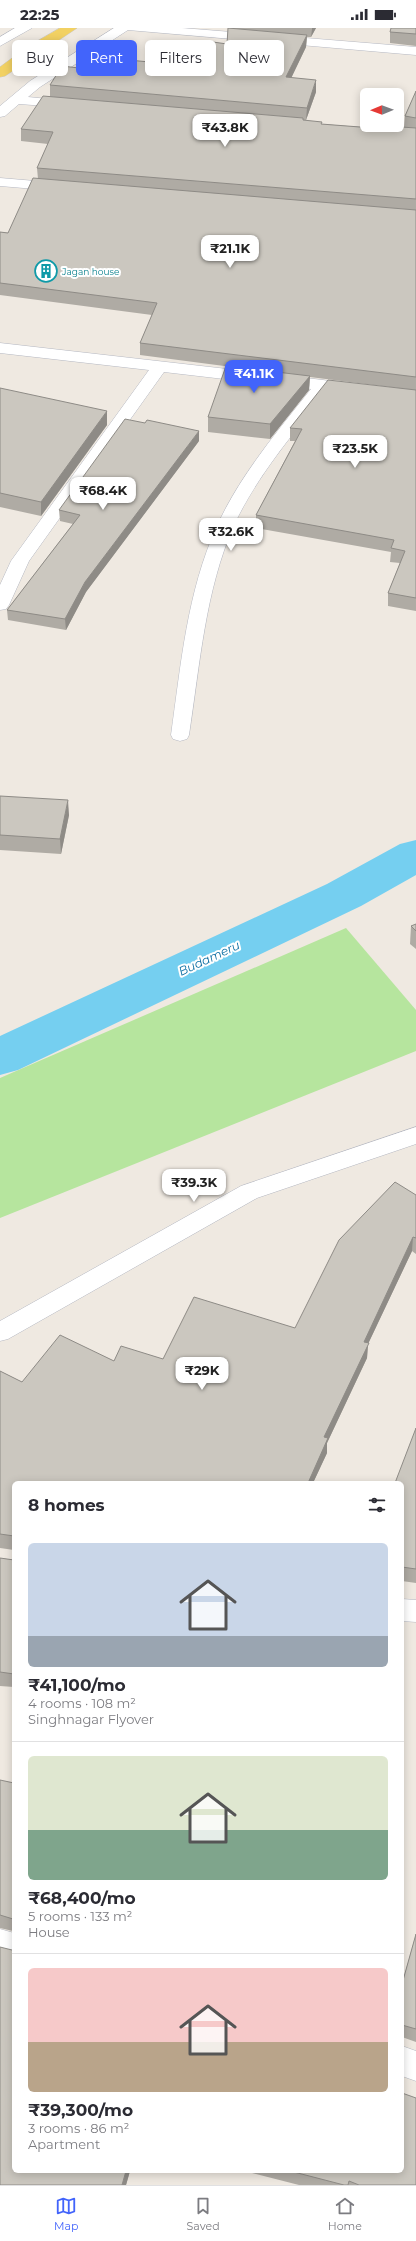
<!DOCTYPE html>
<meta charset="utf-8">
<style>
body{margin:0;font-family:Montserrat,sans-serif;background:#f7f7f7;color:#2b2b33;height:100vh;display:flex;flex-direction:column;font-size:15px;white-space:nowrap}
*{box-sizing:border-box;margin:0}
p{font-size:13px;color:#7c7c81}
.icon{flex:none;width:22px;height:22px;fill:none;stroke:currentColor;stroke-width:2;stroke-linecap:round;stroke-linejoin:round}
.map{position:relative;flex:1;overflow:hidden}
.details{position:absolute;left:12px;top:1453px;width:392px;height:692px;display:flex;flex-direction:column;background:#fff;border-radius:6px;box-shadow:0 2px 10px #0003}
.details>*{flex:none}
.guide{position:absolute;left:12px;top:12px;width:392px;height:36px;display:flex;gap:8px}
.needle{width:26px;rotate:269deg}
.controls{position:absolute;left:360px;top:60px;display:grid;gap:8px}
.controls a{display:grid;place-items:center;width:44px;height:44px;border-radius:6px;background:#fff;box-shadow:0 2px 10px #0003;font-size:20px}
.price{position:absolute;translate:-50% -34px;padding:0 9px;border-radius:8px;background:#fff;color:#222;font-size:13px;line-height:26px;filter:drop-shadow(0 1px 2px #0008)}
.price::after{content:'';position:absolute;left:50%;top:24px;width:12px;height:9px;margin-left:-6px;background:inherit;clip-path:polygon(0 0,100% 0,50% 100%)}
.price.active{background:#4264fb;color:#fff}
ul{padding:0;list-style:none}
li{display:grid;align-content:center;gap:8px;height:212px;padding:0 16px}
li+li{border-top:1px solid #e1e1e2}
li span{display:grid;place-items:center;height:124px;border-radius:6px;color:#555}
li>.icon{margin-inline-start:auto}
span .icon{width:72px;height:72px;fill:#fffc;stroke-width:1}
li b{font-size:17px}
h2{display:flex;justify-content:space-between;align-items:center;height:48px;padding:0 16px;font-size:17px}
.chip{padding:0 14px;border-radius:6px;background:#fff;box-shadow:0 2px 10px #0003;font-size:14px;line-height:36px}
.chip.active{background:#4264fb;color:#fff}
.status{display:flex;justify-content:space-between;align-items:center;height:28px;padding:0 20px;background:#fff;direction:ltr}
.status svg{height:11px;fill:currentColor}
.tab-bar{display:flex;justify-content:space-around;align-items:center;height:56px;border-top:1px solid #e1e1e2;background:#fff;font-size:11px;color:#7c7c81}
.tab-bar a{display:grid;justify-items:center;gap:2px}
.tab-bar .active{color:#4264fb}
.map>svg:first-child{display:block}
.green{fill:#b6e59e}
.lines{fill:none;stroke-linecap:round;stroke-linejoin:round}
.canal{fill:#75cff0;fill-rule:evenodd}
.minor-casing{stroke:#b4b7c1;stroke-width:1}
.primary-casing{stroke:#c9c9c9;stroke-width:1}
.minor{fill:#fff;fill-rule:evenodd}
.primary{fill:#f2d163;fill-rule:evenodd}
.wall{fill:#afaba4}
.shaded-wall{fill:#8e8b86}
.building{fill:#cbc7bf;stroke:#8e8b86}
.labels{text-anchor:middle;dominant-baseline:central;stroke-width:4;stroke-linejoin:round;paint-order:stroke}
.far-culture-label{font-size:9px;fill:#0d838f;stroke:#fff;text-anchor:start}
.water-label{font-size:12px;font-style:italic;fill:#0d6fa3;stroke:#fff}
</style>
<div class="status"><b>22:25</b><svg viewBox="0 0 49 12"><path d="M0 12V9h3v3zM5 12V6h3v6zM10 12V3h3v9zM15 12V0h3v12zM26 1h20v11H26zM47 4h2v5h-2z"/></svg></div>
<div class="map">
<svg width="416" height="2157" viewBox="0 0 416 2157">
<rect width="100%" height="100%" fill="#efe9e1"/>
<path class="green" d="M 346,900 L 416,982 L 416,1023 L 0,1190 L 0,1050 Z"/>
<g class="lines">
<path class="canal" d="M 416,812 L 416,847 L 361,878 L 18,1042 L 0,1047 L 0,1008 L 327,856 L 400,816 Z"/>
<g class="minor-casing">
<g id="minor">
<path d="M 15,0 L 32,0 L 0,18 L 0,9 Z"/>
<path d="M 114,0 L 182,0 L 416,19 L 416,27 L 128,2 L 40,59 L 28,69 L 69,73 L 74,74 L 76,77 L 74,80 L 19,76 L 5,88 L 0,89 L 0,78 L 30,53 Z"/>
<path d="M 0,150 L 59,155 L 66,159 L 59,163 L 0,158 Z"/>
<path d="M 0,315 L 323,352 L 359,358 L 361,361 L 359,364 L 353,366 L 327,363 C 293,406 257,448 234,497 C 205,563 200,636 189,707 L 187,711 L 180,713 L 173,711 L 171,707 C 181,636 187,564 217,498 C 240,447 277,404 311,361 L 164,344 L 29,533 L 9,577 L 6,581 L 0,582 L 0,557 L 11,533 L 149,342 L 0,325 Z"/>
<path d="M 416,1099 L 416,1116 L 257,1170 L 8,1311 L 0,1313 L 0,1293 L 241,1158 Z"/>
<path d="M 402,1571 L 416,1572 L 416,1594 L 402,1593 Z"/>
<path d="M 0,1901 L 14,1905 L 14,1933 L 0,1929 Z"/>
<path d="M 402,2018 L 416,2023 L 416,2053 L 402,2048 Z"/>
</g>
</g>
<g class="primary-casing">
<path id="primary" d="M 60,0 L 77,0 L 5,48 L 0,49 L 0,39 L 27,19 Z"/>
</g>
<use href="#minor" class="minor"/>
<use href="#primary" class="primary"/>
</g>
<g class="wall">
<path d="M 228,0 L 316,0 L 311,9 L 307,9 L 306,19 L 291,50 L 316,64 L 306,92 L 303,92 L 322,96 L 399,102 L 404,99 L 405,88 L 416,63 L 416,583 L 388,578 L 388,565 L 400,535 L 390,534 L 391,524 L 256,500 L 256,487 L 295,413 L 290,413 L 290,400 L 397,360 L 310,349 L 309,362 L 270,411 L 208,404 L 208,389 L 255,342 L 140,327 L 140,315 L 152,287 L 0,267 L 0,204 L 8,205 L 38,151 L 37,140 L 48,116 L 21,113 L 21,101 L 50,68 L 50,57 L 121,45 L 194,38 L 227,16 Z"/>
<path d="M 416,0 L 416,18 L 390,15 L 390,4 Z"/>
<path d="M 0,360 L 107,397 L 41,488 L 0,479 Z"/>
<path d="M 199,413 L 86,564 L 66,602 L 8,592 L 7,582 L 73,496 L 60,493 L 59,482 Z"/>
<path d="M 0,768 L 69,787 L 61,826 L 0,822 Z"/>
<path d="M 416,896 L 416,921 L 410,916 L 411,898 Z"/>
<path d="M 416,1167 L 416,1226 L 412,1223 L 368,1316 L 367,1330 L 327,1415 L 327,1425 L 313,1455 L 14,1455 L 14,1659 L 0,1658 L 0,1530 L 14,1532 L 14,1522 L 0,1520 L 0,1343 L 22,1354 L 114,1333 L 163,1331 L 295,1300 Z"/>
<path d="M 416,1400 L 416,1555 L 402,1553 L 402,1455 Z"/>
<path d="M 0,1752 L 130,2143 L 126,2157 L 0,2157 L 12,1922 L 14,1920 L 13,1903 L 0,1900 Z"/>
<path d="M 416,1906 L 416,2014 L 402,2009 L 402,1956 Z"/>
<path d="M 244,2143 L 402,2143 L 416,2157 L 299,2157 Z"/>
</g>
<g class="shaded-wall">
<path d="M 312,0 L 316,0 L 311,9 L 312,1 Z"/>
<path d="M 307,7 L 306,19 L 286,61 L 286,49 Z"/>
<path d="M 316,52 L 316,64 L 306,92 L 307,80 Z"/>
<path d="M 310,348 L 309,362 L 270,411 L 270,396 Z"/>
<path d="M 107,383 L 107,397 L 41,488 L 41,474 Z"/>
<path d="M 199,403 L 199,413 L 86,564 L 66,602 L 65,591 L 85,554 Z"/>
<path d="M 68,772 L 69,787 L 61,826 L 60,811 Z"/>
<path d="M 413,1209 L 412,1223 L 368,1316 L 367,1330 L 327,1415 L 327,1425 L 313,1455 L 308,1455 L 324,1409 L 364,1314 Z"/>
<path d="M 126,2143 L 130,2143 L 126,2157 L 122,2157 Z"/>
</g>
<g class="building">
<path d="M 228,0 L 307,7 L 286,49 L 316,52 L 307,80 L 50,57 L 62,38 L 121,45 L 128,32 L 194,38 L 206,13 L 227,16 Z"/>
<path d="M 391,0 L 416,0 L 416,6 L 390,4 Z"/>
<path d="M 416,63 L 416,90 L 405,88 Z"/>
<path d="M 43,68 L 303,90 L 303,92 L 322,94 L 321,96 L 399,102 L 401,99 L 416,100 L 416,171 L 37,140 L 53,104 L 21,101 Z"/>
<path d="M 33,150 L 416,182 L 416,349 L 140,315 L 157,275 L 0,255 L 0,204 L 8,205 Z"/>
<path d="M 226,338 L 310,348 L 270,396 L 208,389 Z"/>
<path d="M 328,352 L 416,362 L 416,570 L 388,565 L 405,523 L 391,520 L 394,512 L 256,487 L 302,401 L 290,400 Z"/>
<path d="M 0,360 L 107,383 L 41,474 L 0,465 Z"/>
<path d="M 125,391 L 145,395 L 147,392 L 199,403 L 85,554 L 65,591 L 7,582 L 80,487 L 59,482 Z"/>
<path d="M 0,768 L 68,772 L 60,811 L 0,807 Z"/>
<path d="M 416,896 L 416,903 L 411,898 Z"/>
<path d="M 395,1154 L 416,1167 L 416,1210 L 413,1209 L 364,1314 L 369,1315 L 324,1409 L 328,1410 L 308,1455 L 14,1455 L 14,1646 L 0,1644 L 0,1530 L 14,1532 L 14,1508 L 0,1506 L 0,1343 L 22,1354 L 60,1307 L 114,1333 L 121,1318 L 163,1331 L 194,1269 L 295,1300 L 339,1212 Z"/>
<path d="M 416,1400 L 416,1541 L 402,1539 L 402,1455 L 395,1455 Z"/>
<path d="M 0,1752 L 14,1755 L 14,2143 L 126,2143 L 122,2157 L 0,2157 L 0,1919 L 12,1922 L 14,1920 L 13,1891 L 0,1887 Z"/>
<path d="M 416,1906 L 416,2001 L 402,1997 L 402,1956 Z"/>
<path d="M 402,2065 L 416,2070 L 416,2157 L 359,2157 L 349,2153 L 348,2157 L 344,2157 L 290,2143 L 402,2143 Z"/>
</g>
<defs>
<g id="building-ring" transform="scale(1.15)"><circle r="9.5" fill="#fff" stroke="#0f9aa8" stroke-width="1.5"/><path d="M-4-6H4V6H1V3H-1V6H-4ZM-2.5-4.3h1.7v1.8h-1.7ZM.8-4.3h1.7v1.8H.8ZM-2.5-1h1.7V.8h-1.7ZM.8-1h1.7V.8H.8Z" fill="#0f9aa8"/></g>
</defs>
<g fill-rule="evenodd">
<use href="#building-ring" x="46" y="243"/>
</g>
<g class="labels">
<g class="far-culture-label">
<text x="62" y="243">Jagan house</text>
</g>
<g class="water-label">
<text transform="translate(209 930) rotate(-25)">Budameru</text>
</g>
</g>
</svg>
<div class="controls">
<a><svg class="needle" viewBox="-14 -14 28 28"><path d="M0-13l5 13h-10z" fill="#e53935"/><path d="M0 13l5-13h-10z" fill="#7c7c81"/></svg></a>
</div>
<b class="price" style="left:225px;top:120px">₹43.8K</b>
<b class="price" style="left:230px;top:241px">₹21.1K</b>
<b class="price active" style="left:254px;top:366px">₹41.1K</b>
<b class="price" style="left:355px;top:441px">₹23.5K</b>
<b class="price" style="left:103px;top:483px">₹68.4K</b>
<b class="price" style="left:231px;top:524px">₹32.6K</b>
<b class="price" style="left:194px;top:1175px">₹39.3K</b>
<b class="price" style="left:202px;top:1363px">₹29K</b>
<div class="guide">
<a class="chip">Buy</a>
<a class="chip active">Rent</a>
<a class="chip">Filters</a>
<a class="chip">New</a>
</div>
<section class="details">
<h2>8 homes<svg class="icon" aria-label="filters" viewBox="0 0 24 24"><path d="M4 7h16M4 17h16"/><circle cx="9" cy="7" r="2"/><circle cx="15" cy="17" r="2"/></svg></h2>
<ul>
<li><span style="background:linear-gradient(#c9d6e8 75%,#9aa5b1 0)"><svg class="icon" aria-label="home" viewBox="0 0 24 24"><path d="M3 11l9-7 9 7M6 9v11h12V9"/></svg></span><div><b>₹41,100/mo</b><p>4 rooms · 108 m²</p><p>Singhnagar Flyover</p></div></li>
<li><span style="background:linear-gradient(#dfe7d0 60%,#7fa58c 0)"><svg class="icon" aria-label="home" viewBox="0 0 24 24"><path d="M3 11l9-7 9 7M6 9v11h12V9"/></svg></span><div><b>₹68,400/mo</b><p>5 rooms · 133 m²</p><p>House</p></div></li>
<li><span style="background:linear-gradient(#f6c9c9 60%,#b9a48a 0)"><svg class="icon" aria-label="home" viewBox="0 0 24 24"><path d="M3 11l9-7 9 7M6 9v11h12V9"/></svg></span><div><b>₹39,300/mo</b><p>3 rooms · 86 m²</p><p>Apartment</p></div></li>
</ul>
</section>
</div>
<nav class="tab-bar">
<a class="active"><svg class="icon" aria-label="map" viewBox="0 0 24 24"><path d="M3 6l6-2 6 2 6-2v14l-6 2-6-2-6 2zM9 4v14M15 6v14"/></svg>Map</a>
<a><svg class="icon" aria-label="saved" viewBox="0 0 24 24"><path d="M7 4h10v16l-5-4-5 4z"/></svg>Saved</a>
<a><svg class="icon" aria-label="home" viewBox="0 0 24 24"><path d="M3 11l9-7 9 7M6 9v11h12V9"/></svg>Home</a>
</nav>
